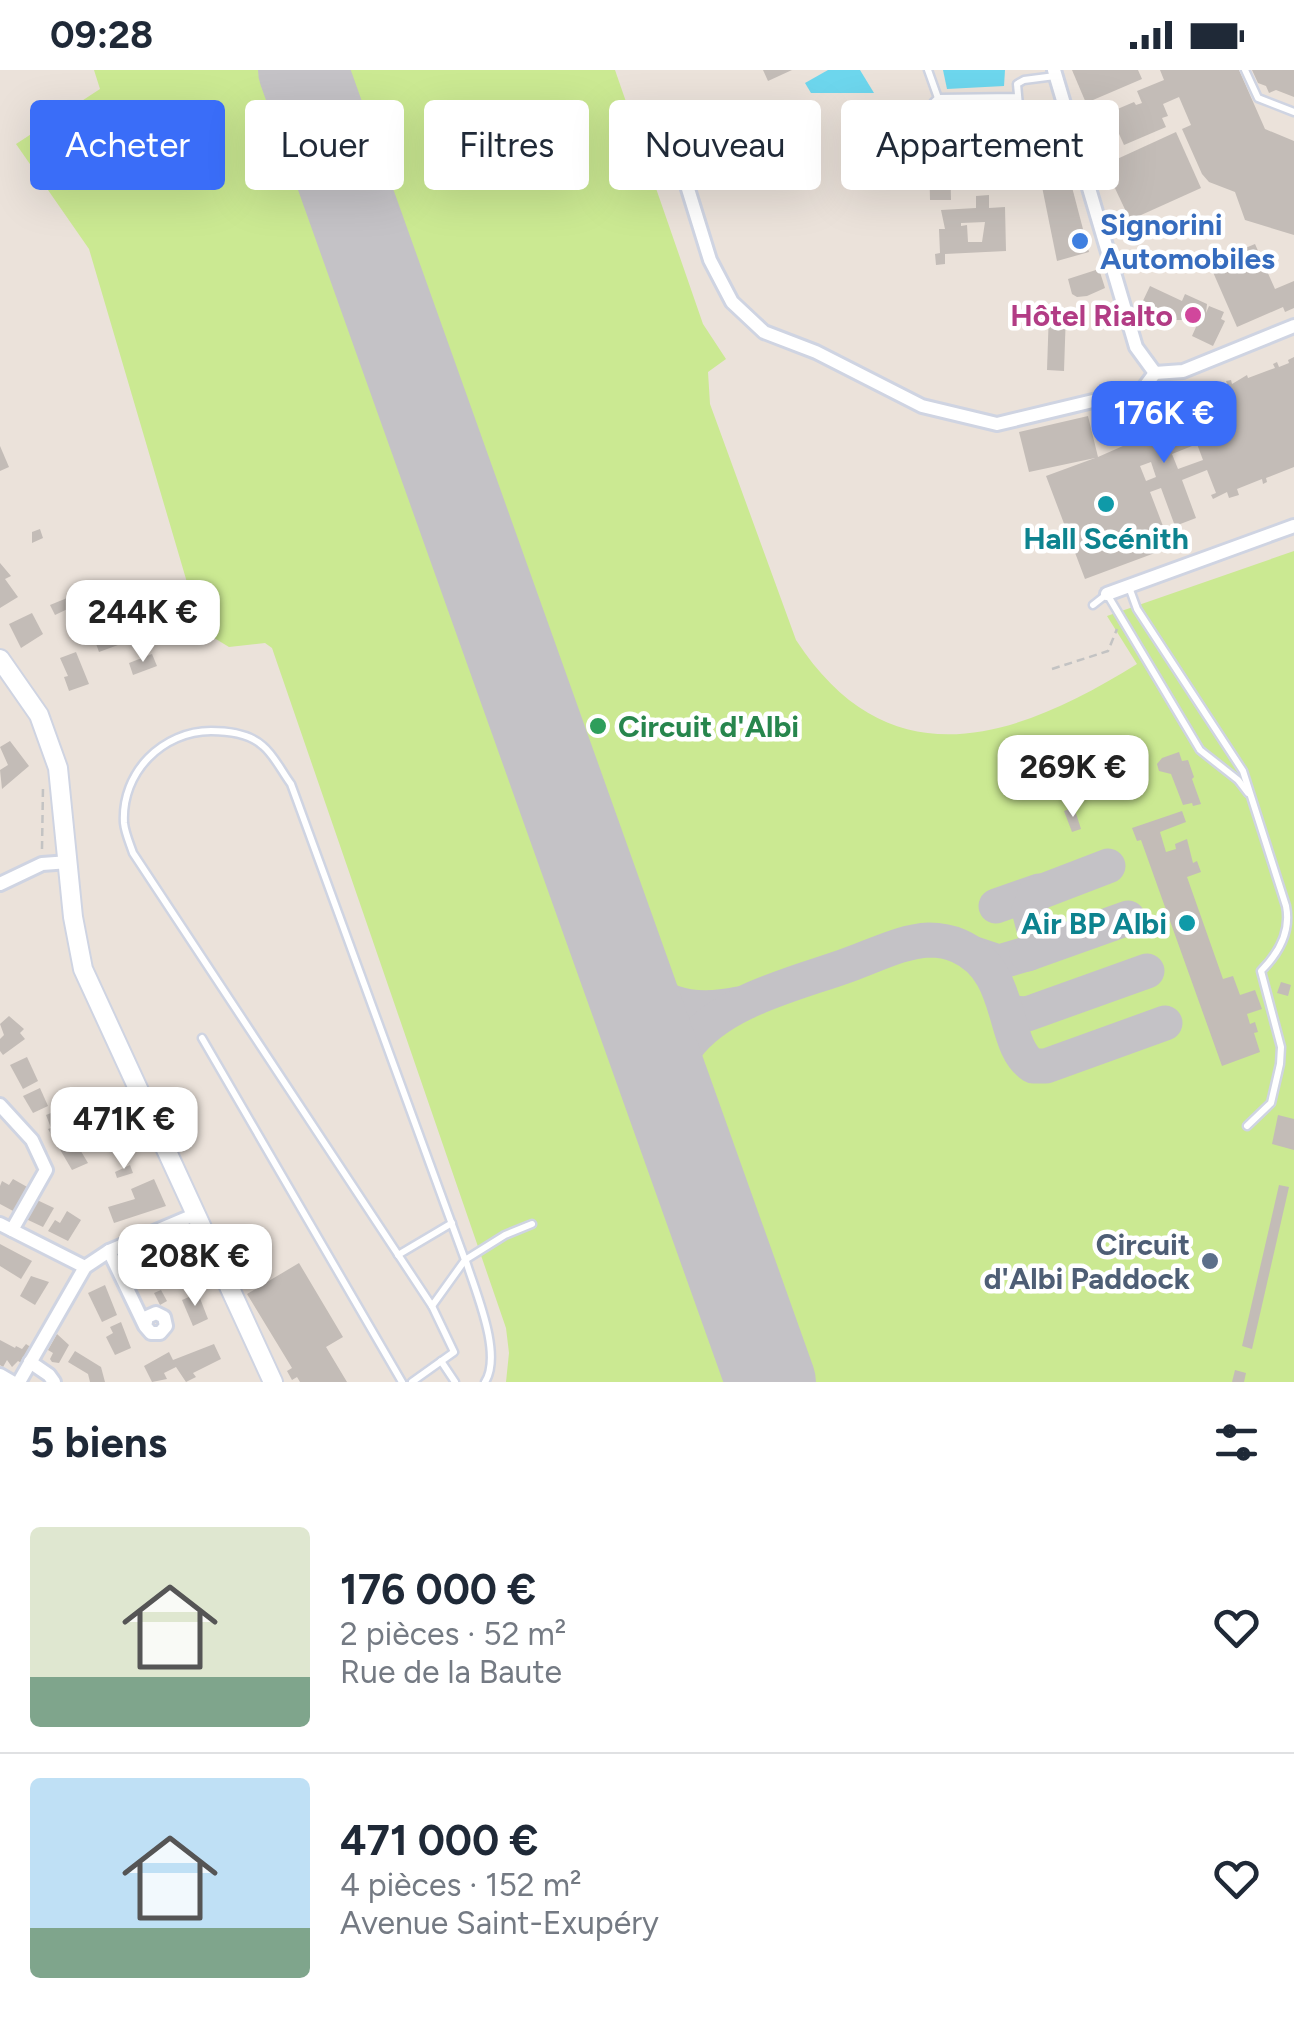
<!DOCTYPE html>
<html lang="fr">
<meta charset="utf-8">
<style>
body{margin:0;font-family:Figtree,sans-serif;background:#f2f2f3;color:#1f2937;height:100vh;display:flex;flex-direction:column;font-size:38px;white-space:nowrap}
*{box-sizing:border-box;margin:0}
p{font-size:32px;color:#747a83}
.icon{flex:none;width:55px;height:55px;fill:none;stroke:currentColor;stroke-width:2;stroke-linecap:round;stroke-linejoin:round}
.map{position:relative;height:1312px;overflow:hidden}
.details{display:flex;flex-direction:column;background:#fff;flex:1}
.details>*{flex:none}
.guide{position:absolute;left:30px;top:30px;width:1235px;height:90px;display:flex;gap:20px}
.price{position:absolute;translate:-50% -85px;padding:0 22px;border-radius:20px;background:#fff;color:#222;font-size:32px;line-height:65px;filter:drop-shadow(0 2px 5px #0008)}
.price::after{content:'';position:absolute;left:50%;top:60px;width:30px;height:22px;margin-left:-15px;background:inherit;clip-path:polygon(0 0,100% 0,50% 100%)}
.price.selected{background:#3a6df8;color:#fff}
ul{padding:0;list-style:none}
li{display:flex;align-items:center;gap:30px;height:250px;padding:0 30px}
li+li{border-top:2px solid #e0e1e3}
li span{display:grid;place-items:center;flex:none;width:280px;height:200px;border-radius:10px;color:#555}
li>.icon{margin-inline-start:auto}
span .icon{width:120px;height:120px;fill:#fffc;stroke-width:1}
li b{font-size:42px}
h2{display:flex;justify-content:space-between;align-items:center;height:120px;padding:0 30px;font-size:42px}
.tag{padding:0 35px;border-radius:10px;background:#fff;box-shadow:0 10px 40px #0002;font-size:35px;line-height:90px}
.tag.selected{background:#3a6df8;color:#fff}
.status{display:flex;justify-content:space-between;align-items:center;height:70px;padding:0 50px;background:#fff;direction:ltr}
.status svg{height:28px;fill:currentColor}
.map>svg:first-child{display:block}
.pitch{fill:#cbe992}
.water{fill:#6dd6ed}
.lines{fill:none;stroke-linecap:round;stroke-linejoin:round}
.taxiway{stroke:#c4c2c6;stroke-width:35}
.runway{stroke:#c4c2c6;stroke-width:90}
.building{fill:#c3bcb7;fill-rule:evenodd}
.lane-casing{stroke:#cfd4e2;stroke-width:11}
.street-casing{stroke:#cfd4e2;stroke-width:18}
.secondary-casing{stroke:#cfd4e2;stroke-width:22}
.path{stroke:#c3c3c3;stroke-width:2.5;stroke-dasharray:8 5;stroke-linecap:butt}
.lane{stroke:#fff;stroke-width:6}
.street{stroke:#fff;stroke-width:12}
.secondary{stroke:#fff;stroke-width:18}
.shop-dot{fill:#3f7fe0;stroke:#fff;stroke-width:4}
.hotel-dot{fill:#d1479c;stroke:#fff;stroke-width:4}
.culture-dot{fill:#0f9aa8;stroke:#fff;stroke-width:4}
.leisure-dot{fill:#2e9e5b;stroke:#fff;stroke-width:4}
.service-dot{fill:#5c6f8a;stroke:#fff;stroke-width:4}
.labels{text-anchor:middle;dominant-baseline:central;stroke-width:9;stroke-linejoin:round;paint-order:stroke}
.shop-label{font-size:30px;font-weight:bold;fill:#366cbe;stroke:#fff;text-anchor:start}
.hotel-label{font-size:30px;font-weight:bold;fill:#b23c85;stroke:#fff;text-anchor:end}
.culture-label{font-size:30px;font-weight:bold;fill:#0d838f;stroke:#fff}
.leisure-label{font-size:30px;font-weight:bold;fill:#27864d;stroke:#fff;text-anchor:start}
.service-label{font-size:30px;font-weight:bold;fill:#4e5e75;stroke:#fff;text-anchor:end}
</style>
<div class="status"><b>09:28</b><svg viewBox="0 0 49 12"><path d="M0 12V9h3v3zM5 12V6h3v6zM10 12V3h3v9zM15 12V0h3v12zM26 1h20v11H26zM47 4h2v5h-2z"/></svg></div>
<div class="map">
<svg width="1294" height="1312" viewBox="0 0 1294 1312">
<rect width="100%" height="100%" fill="#ebe2da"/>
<path class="pitch" d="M 94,0 L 615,0 L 703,254 L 726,289 L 708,302 L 710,334 L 796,570 C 889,713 1015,670 1137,594 L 1107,546 L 1294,481 L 1294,1312 L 506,1312 L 509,1283 L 506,1258 L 272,578 L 265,573 L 229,577 L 201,560 L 89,179 L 16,74 L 100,19 Z"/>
<g class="water">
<path d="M 828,0 L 860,0 L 874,23 L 811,23 L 805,13 Z"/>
<path d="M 943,0 L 1005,0 L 1004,16 L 947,19 Z"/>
</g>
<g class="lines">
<g class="taxiway">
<path d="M 996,836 L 1039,821"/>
<path d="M 975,884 L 999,892 L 1030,883 L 1037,871 L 1029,840 L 1035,824 L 1108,796"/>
<path d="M 1027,884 L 1128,848"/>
<path d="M 621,891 C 655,933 685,945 739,934"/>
<path d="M 1005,936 L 1012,943 L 1027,944 L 1147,901"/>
<path d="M 681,1059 C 676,1031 667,1003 686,978 C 721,930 796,914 848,895 C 874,886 902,871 929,870 C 939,870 950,872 959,876 C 1016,901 1000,975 1033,996 L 1046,996 L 1165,953"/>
</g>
<path class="runway" d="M 303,0 L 771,1312"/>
</g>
<g class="building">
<path d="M 763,0 L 792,0 L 768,11 Z"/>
<path d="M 1072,0 L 1138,0 L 1142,9 L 1086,33 Z"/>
<path d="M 1160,0 L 1239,0 L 1265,59 L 1294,71 L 1294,165 L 1245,150 L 1235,122 L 1209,112 L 1202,104 L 1182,59 L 1191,55 L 1179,27 L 1163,34 L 1168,46 L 1162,48 L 1166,57 L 1124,75 L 1115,55 L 1107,59 L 1101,46 L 1134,32 L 1136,35 L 1142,33 L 1137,21 L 1164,10 Z"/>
<path d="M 1252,0 L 1294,0 L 1294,27 L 1276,20 L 1269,23 L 1266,16 L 1258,13 Z"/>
<path d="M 700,32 L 701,57 L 688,58 L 690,34 Z"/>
<path d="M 1013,34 L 1015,60 L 940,64 L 939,38 Z"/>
<path d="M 1045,38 L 1056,75 L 1035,82 L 1027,44 Z"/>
<path d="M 1176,62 L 1201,118 L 1130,150 L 1104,95 Z"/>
<path d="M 721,63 L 721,74 L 709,74 L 709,64 Z"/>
<path d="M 1062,79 L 1089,182 L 1057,191 L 1036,87 Z"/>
<path d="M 950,84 L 951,130 L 930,130 L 929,85 Z"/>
<path d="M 989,125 L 989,138 L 1005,137 L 1006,181 L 945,184 L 945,194 L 936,195 L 935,184 L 940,183 L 939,159 L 945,159 L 941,140 L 976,138 L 976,126 ZM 985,152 L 982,172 L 968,172 L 967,155 L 961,156 L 961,153 Z"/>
<path d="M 1255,174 L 1275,219 L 1294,211 L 1294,238 L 1285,242 L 1283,237 L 1237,257 L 1209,193 Z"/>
<path d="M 1099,199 L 1105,218 L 1087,226 L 1077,227 L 1072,224 L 1068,209 Z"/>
<path d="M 1150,216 L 1182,231 L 1185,224 L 1207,234 L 1206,243 L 1209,236 L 1224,242 L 1221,249 L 1225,251 L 1213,276 L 1192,266 L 1196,257 L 1189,250 L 1174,250 L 1141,235 Z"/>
<path d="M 1049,241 L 1066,242 L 1064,301 L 1047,300 Z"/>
<path d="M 1294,287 L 1294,397 L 1266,408 L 1267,412 L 1263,414 L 1262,409 L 1237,419 L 1239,425 L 1229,428 L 1227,422 L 1213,429 L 1211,425 L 1216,423 L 1207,400 L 1182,410 L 1196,448 L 1175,456 L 1161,418 L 1150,422 L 1171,477 L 1085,509 L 1046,406 L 1095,388 L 1029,402 L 1019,362 L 1088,346 L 1098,387 L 1141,368 L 1133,347 L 1155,338 L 1163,360 L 1188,351 L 1179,329 L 1183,327 L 1185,332 L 1200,323 L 1201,326 L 1228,316 L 1226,311 L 1231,310 L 1232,314 L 1247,305 L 1248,308 L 1275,298 L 1273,294 L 1277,292 L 1279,297 L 1289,293 L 1288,290 ZM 1197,374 L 1203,390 L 1178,399 L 1172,384 ZM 1151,392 L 1156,407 L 1146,411 L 1140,396 Z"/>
<path d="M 0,376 L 9,397 L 0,401 Z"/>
<path d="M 40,459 L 43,468 L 32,473 L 32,462 Z"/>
<path d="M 0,493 L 11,506 L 5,509 L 18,527 L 0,538 Z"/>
<path d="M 72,526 L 76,535 L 55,545 L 50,535 Z"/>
<path d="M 32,543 L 43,564 L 21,578 L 9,554 Z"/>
<path d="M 114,564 L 118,575 L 99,582 L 95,571 Z"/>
<path d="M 76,582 L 89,614 L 69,621 L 64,607 L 68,606 L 60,588 Z"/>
<path d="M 152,584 L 157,596 L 133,605 L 129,593 Z"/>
<path d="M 10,671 L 29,696 L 2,719 L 0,700 L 8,695 L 0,677 Z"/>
<path d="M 1179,682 L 1182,691 L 1188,690 L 1194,707 L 1192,709 L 1201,734 L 1193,736 L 1192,733 L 1183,735 L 1171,704 L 1159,701 L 1157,694 L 1162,688 Z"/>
<path d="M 1074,737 L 1081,759 L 1072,762 L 1064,741 Z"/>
<path d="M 1182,741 L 1186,752 L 1160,762 L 1166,782 L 1176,779 L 1175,774 L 1187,769 L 1193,793 L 1197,791 L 1201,802 L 1187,807 L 1223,909 L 1233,906 L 1240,925 L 1255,920 L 1262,939 L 1247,944 L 1250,954 L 1255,952 L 1258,962 L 1254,963 L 1260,982 L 1222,996 L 1141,770 L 1137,771 L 1132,758 Z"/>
<path d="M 1281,912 L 1291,915 L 1288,926 L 1277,923 Z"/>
<path d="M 9,946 L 24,959 L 20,963 L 25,969 L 3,985 L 0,981 L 0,969 L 4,965 L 0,954 Z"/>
<path d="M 27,987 L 38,1011 L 23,1019 L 10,995 Z"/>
<path d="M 40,1018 L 48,1036 L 33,1043 L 23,1026 Z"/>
<path d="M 61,1039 L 65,1052 L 70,1049 L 75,1061 L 70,1063 L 88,1093 L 72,1100 L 48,1059 L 51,1058 L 46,1045 Z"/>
<path d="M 1278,1045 L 1294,1049 L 1294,1080 L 1272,1074 Z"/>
<path d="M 130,1095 L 133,1103 L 117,1108 L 115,1102 Z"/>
<path d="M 13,1109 L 29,1118 L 15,1142 L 0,1134 L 0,1116 L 2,1111 L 9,1115 Z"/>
<path d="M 154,1109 L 166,1136 L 114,1153 L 108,1137 L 135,1129 L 131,1119 Z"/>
<path d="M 1279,1115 L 1289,1117 L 1252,1279 L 1242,1276 Z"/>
<path d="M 37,1130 L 54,1138 L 43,1157 L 26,1149 Z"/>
<path d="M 67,1141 L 81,1150 L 68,1171 L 48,1161 L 55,1150 L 60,1153 Z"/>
<path d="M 185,1172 L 196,1197 L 181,1204 L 166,1180 Z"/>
<path d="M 0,1174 L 32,1191 L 21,1209 L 0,1196 Z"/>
<path d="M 158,1182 L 165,1199 L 133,1210 L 126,1193 Z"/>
<path d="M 299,1193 L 343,1267 L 326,1277 L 347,1312 L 300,1312 L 297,1307 L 292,1310 L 287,1301 L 292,1298 L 247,1224 Z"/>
<path d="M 31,1206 L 49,1212 L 35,1235 L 20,1226 Z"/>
<path d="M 105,1215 L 117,1245 L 102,1252 L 88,1223 Z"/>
<path d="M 161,1220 L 167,1231 L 160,1235 L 154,1223 Z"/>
<path d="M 198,1223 L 208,1249 L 193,1256 L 182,1230 Z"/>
<path d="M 121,1252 L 131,1278 L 115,1285 L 106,1267 L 113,1263 L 110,1257 Z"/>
<path d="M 57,1264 L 69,1275 L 59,1293 L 52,1292 L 50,1289 L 53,1283 L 48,1280 Z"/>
<path d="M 0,1270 L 15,1278 L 16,1276 L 22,1279 L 26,1274 L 32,1278 L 23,1294 L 18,1291 L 12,1297 L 7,1290 L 3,1297 L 0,1295 Z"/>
<path d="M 214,1274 L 221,1289 L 193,1303 L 196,1307 L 186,1312 L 176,1297 L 164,1303 L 167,1309 L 152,1312 L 144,1296 L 169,1282 L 173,1290 Z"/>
<path d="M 75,1281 L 101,1297 L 105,1312 L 90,1312 L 88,1304 L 68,1292 Z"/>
<path d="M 1235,1300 L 1246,1303 L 1244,1312 L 1232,1312 Z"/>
</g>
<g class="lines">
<g class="lane-casing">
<g id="lane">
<path d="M 928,0 L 938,28"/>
<path d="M 1245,0 L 1258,28 L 1294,42"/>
<path d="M 1017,27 L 938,28 C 926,38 926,47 927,63 L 940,75 L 1019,73 L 1022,68 L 1017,14 L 1024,10 L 1055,6"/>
<path d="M 957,98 C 984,97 1001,96 1018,74"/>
<path d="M 1129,517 L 1137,539 L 1243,701 L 1286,836 C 1291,861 1279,883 1261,901 L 1281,977 L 1280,994 L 1271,1033 L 1247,1056"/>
<path d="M 1093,535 L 1107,524 L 1200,680 L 1238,710 L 1248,723"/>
<path d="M 202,968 L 402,1312"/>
<path d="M 398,1185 L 452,1153"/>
<path d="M 465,1190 L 432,1236 L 133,783 C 130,774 125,763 124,753 C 121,702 163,661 211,661 C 228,661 250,664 263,676 C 274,685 282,702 291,714 L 465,1190 L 505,1165 L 532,1154"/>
<path d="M 466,1191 C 475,1221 503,1284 485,1312"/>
<path d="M 441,1291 L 455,1312"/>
<path d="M 412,1312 L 454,1282 L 432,1236"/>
</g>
</g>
<g class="street-casing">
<g id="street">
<path d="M 1054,0 L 1136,277 L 1155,303"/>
<path d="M 684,106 L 710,190 L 732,232 L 764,262 L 816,282 L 922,336 L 997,354 L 1143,319 L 1155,303"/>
<path d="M 1155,303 L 1183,301 L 1294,256"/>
<path d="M 1107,524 L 1294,456"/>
<path d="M 0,814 L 42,794 L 69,792"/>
<path d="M 0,1035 L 32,1070 L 46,1100 L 12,1160"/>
<path d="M 0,1154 L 85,1197"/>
<path d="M 109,1181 L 145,1256 L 151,1263 L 160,1263 L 166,1256 L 164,1247 L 156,1243 L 147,1247 L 145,1256"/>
<path d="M 30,1292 L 49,1305 L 54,1312"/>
<path d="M 0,1305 L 12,1312"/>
<path d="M 19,1312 L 85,1197 L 109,1181 L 194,1145"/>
</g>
</g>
<g class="secondary-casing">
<path id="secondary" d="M 0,589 L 39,645 L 58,698 L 73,847 L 83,899 L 273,1312"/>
</g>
<g class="path">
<path d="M 1052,599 L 1108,581 L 1117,559"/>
<path d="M 42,779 L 43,717"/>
</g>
<use href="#lane" class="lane"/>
<use href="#street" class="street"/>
<use href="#secondary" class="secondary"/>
</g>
<circle class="shop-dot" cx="1080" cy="171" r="10"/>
<circle class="hotel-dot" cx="1193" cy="245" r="10"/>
<g class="culture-dot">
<circle cx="1106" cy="434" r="10"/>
<circle cx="1187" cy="853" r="10"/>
</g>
<circle class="leisure-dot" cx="598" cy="656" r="10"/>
<circle class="service-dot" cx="1210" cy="1191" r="10"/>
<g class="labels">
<g class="shop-label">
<text x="1100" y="154">Signorini<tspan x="1100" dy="34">Automobiles</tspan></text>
</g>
<g class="hotel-label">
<text x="1173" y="245">Hôtel Rialto</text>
</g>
<g class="culture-label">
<text x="1106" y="468">Hall Scénith</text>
<text x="1167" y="853" text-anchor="end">Air BP Albi</text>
</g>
<g class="leisure-label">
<text x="618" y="656">Circuit d'Albi</text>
</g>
<g class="service-label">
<text x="1190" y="1174">Circuit<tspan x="1190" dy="34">d'Albi Paddock</tspan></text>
</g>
</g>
</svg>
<b class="price selected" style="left:1164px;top:396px">176K €</b>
<b class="price" style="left:143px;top:595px">244K €</b>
<b class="price" style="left:1073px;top:750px">269K €</b>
<b class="price" style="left:124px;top:1102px">471K €</b>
<b class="price" style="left:195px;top:1239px">208K €</b>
<div class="guide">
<a class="tag selected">Acheter</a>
<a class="tag">Louer</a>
<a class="tag">Filtres</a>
<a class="tag">Nouveau</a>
<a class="tag">Appartement</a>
</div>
</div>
<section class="details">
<h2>5 biens<svg class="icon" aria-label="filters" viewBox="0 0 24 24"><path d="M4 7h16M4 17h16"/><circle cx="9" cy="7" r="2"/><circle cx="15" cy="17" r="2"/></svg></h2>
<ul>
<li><span style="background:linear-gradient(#dfe7d0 75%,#7fa58c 0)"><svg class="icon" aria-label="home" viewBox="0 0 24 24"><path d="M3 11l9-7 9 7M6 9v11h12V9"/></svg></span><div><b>176 000 €</b><p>2 pièces · 52 m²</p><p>Rue de la Baute</p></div><svg class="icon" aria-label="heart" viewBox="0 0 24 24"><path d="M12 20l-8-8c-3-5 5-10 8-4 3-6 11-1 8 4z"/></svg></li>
<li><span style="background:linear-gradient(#bfe0f5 75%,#7fa58c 0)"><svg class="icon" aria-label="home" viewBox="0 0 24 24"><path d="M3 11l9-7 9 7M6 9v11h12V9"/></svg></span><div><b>471 000 €</b><p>4 pièces · 152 m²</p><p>Avenue Saint-Exupéry</p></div><svg class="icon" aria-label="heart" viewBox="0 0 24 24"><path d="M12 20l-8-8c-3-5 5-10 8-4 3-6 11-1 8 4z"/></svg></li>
</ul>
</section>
